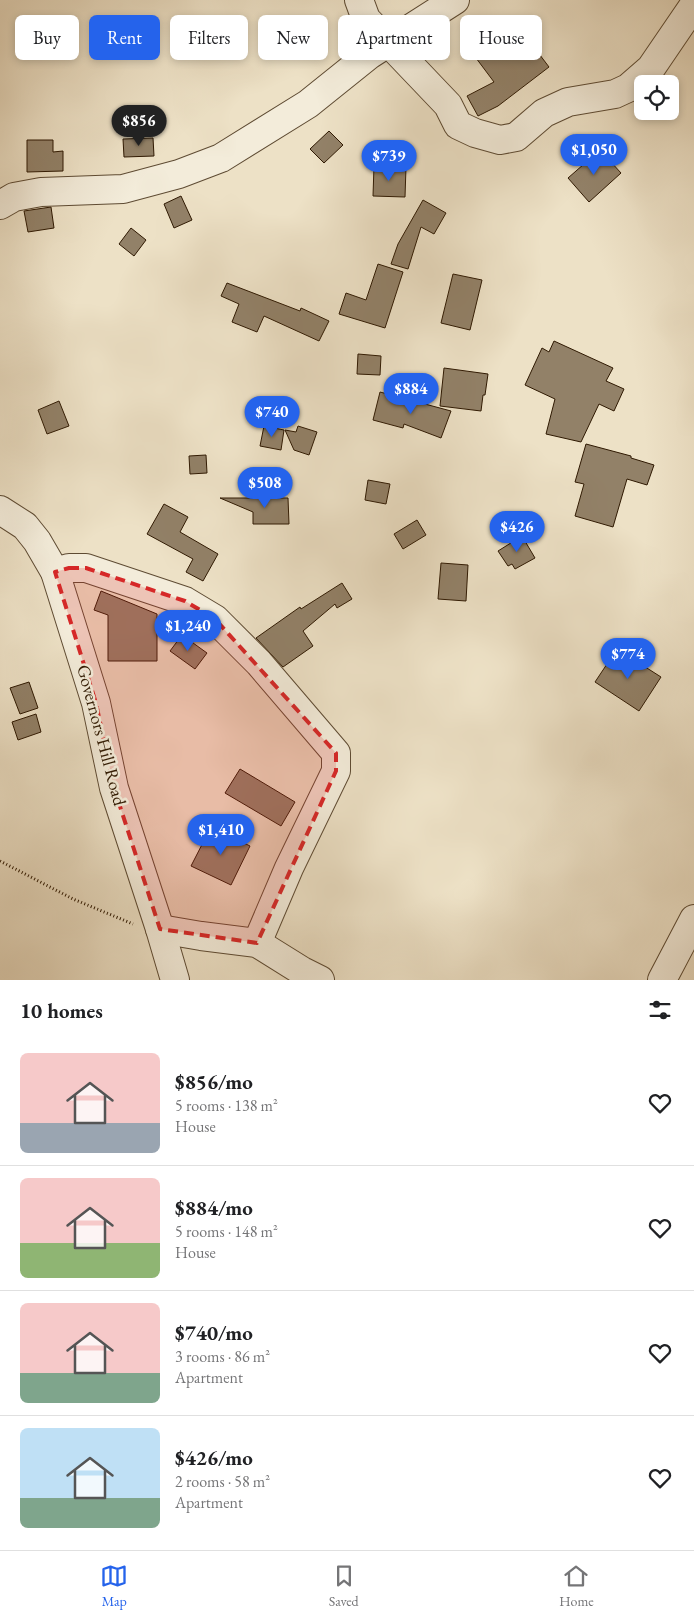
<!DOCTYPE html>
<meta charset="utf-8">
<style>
body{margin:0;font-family:"EB Garamond",serif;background:#f6f6f6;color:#202124;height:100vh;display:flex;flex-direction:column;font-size:19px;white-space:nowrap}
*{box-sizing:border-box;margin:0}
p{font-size:16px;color:#757577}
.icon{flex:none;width:28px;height:28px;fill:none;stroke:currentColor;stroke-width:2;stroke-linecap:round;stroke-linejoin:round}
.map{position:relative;height:980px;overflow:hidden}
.panel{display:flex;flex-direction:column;background:#fff;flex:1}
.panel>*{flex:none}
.guide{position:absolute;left:15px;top:15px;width:665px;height:45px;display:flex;gap:10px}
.controls{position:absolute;left:634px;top:75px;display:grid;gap:10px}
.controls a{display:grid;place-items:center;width:45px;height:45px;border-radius:8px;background:#fff;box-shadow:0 2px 8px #0003;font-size:25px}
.price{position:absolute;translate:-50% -42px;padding:0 11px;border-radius:18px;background:#2563eb;color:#fff;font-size:16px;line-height:32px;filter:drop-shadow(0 1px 2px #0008)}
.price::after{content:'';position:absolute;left:50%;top:30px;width:15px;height:11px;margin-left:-8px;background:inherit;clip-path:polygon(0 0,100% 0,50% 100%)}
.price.on{background:#222;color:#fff}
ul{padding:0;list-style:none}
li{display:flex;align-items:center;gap:15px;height:125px;padding:0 20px}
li+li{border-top:1px solid #e0e0e0}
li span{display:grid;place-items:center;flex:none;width:140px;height:100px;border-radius:8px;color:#555}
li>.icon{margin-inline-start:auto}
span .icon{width:60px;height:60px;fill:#fffc;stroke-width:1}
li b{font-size:21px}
h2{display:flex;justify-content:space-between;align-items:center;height:60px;padding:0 20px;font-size:21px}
.chip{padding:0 18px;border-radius:8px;background:#fff;box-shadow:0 2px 8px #0003;font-size:18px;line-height:45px}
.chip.on{background:#2563eb;color:#fff}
.tab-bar{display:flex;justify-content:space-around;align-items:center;height:70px;border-top:1px solid #e0e0e0;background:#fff;font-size:14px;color:#757577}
.tab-bar a{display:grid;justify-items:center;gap:2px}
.tab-bar .on{color:#2563eb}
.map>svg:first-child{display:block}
.building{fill:#928168;stroke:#2f1902}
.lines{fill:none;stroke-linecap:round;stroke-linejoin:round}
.minor-casing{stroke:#5e4b33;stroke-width:30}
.path{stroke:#2f1902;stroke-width:3;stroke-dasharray:1 2.5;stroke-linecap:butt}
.minor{stroke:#f3ecda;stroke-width:28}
.marked{fill:#d62828;fill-opacity:0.2;stroke:#d62828;stroke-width:4;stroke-dasharray:10 6;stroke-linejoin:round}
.labels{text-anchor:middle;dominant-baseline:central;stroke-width:5;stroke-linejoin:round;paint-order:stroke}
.street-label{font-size:18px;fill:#2f1902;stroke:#f3ecda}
</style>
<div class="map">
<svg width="694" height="980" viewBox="0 0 694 980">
<rect width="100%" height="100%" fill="#ede1c6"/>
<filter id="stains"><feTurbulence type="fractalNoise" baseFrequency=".004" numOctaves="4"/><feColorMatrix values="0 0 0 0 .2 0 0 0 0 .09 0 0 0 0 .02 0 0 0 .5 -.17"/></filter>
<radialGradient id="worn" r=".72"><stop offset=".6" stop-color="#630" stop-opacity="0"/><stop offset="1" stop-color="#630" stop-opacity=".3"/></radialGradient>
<g class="building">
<path d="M 518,26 L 549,67 L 498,106 L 478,116 L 467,96 L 494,82 L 476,58 Z"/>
<path d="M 329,131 L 343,145 L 324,163 L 310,149 Z"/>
<path d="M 153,138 L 154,156 L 124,157 L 123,139 Z"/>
<path d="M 27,140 L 53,140 L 53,152 L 63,151 L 63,171 L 27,172 Z"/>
<path d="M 600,150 L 621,173 L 589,202 L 568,178 Z"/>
<path d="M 374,166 L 406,167 L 405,197 L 373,196 Z"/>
<path d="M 181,196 L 192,220 L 174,228 L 164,204 Z"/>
<path d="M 423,200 L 446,213 L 434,234 L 421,227 L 408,269 L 391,264 L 398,244 Z"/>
<path d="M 51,207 L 54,228 L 28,232 L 24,211 Z"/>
<path d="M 131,228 L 146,240 L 134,256 L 119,244 Z"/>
<path d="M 378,264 L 403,272 L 385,328 L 339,314 L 346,293 L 366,300 Z"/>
<path d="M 453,274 L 482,280 L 470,330 L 441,323 Z"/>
<path d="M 227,283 L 300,311 L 301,308 L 329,321 L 319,341 L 264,316 L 257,332 L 232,322 L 239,304 L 221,296 Z"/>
<path d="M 554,341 L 613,368 L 606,381 L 624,389 L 614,411 L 599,404 L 581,442 L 546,434 L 555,399 L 525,385 L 542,348 L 549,352 Z"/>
<path d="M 358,354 L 381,356 L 380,375 L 357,374 Z"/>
<path d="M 444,368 L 488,374 L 485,395 L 483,395 L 481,411 L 440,406 Z"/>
<path d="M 380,392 L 451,411 L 441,438 L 404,424 L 403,428 L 373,420 Z"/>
<path d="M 59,401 L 69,426 L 47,434 L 38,410 Z"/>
<path d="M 264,426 L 284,430 L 281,450 L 260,446 Z"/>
<path d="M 298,426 L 317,432 L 309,455 L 294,450 L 285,430 L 296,432 Z"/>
<path d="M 586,444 L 631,456 L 631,458 L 654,465 L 647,485 L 627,479 L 613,527 L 575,516 L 584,484 L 575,482 Z"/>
<path d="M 206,455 L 207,473 L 190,474 L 189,456 Z"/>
<path d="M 368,480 L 390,484 L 386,504 L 365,500 Z"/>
<path d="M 220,498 L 288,498 L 289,524 L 253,524 L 253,512 Z"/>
<path d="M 164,504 L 188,517 L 180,532 L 218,554 L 203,581 L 186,572 L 193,559 L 147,534 Z"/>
<path d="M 417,520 L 426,535 L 403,549 L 394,534 Z"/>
<path d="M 522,536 L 535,558 L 515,569 L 512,564 L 508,566 L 498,551 Z"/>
<path d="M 441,563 L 468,565 L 466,601 L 438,599 Z"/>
<path d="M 342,583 L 352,599 L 337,608 L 335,604 L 303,631 L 313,646 L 283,667 L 256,638 L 300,607 L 301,609 Z"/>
<path d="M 101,591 L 157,614 L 157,661 L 108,661 L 108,615 L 94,610 Z"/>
<path d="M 182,635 L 207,653 L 195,669 L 170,651 Z"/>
<path d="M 617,649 L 661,677 L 639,711 L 595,682 Z"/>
<path d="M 29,682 L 38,708 L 20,714 L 10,688 Z"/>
<path d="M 36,714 L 41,732 L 18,740 L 12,722 Z"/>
<path d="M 240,769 L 295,802 L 281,826 L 225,793 Z"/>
<path d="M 211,827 L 250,846 L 231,885 L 191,866 Z"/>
</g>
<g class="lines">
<g class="minor-casing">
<g id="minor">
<path d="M 359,0 L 366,19 L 448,105 L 458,125 L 475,133 L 500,140 L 516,137 L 544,113 L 568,102 L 615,94 L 628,88 L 651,68 L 694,5"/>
<path d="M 0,205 L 14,197 L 41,192 L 123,189 L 179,174 L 221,158 L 308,104 L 369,55 L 455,0"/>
<path d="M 0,510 L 25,526 L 37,541 L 55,572 L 96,703 L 114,788 L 160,929 L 175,980"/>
<path d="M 55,572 L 69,568 L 86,568 L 185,601 L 215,619 L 259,663 L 336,753 L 336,771 L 289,868 L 257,943"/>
<path d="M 160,929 L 201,936 L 257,943 L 302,971 L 320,980"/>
<path d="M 662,980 L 694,919"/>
</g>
</g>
<path class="path" d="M 0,861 L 73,899 L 133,924"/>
<use href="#minor" class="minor"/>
</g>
<path class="marked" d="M 69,568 L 86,568 L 185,601 L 215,619 L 336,753 L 336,771 L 257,943 L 160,929 L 114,788 L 96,703 L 55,572 Z"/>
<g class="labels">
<g class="street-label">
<text transform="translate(102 735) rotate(75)">Governors Hill Road</text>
</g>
</g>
<rect width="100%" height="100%" filter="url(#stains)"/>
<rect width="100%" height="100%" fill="url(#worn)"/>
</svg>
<div class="controls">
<a><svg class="icon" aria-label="locate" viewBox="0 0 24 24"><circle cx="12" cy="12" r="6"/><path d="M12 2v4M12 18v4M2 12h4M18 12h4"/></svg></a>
</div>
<b class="price on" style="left:139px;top:147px">$856</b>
<b class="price" style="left:594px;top:176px">$1,050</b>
<b class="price" style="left:389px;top:182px">$739</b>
<b class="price" style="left:411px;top:415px">$884</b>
<b class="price" style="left:272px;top:438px">$740</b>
<b class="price" style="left:265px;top:509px">$508</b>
<b class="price" style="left:517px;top:553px">$426</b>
<b class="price" style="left:188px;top:652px">$1,240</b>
<b class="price" style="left:628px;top:680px">$774</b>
<b class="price" style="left:221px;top:856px">$1,410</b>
<div class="guide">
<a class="chip">Buy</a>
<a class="chip on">Rent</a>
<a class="chip">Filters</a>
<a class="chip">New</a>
<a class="chip">Apartment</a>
<a class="chip">House</a>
</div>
</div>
<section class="panel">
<h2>10 homes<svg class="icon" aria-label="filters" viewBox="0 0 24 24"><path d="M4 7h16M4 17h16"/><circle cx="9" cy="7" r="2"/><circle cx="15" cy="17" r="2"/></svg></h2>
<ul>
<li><span style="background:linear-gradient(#f6c9c9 70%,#9aa5b1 0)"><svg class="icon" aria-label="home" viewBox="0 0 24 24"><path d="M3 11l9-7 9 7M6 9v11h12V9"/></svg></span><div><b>$856/mo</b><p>5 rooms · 138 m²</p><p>House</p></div><svg class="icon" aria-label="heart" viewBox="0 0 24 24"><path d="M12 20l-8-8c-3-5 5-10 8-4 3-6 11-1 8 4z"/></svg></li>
<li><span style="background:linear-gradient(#f6c9c9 65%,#8fb573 0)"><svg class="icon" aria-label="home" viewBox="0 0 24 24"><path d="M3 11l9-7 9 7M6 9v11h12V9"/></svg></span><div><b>$884/mo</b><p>5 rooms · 148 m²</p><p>House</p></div><svg class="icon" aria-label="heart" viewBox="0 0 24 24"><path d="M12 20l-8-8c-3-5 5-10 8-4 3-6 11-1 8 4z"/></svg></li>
<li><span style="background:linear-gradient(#f6c9c9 70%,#7fa58c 0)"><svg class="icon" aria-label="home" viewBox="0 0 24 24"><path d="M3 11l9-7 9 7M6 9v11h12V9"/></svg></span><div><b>$740/mo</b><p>3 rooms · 86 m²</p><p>Apartment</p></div><svg class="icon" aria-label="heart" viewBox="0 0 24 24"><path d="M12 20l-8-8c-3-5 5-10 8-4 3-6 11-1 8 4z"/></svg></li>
<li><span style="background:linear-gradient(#bfe0f5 70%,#7fa58c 0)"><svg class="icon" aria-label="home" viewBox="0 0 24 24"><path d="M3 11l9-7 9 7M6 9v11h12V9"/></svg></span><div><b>$426/mo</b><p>2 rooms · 58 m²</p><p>Apartment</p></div><svg class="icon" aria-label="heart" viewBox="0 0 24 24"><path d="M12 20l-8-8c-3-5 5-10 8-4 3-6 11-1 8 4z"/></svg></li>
</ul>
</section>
<nav class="tab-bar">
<a class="on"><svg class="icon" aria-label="map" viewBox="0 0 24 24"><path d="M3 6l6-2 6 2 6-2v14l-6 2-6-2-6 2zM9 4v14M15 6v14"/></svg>Map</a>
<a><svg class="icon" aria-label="saved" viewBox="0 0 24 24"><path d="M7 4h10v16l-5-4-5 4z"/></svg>Saved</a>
<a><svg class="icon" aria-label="home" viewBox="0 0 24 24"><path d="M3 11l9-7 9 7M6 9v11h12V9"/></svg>Home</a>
</nav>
